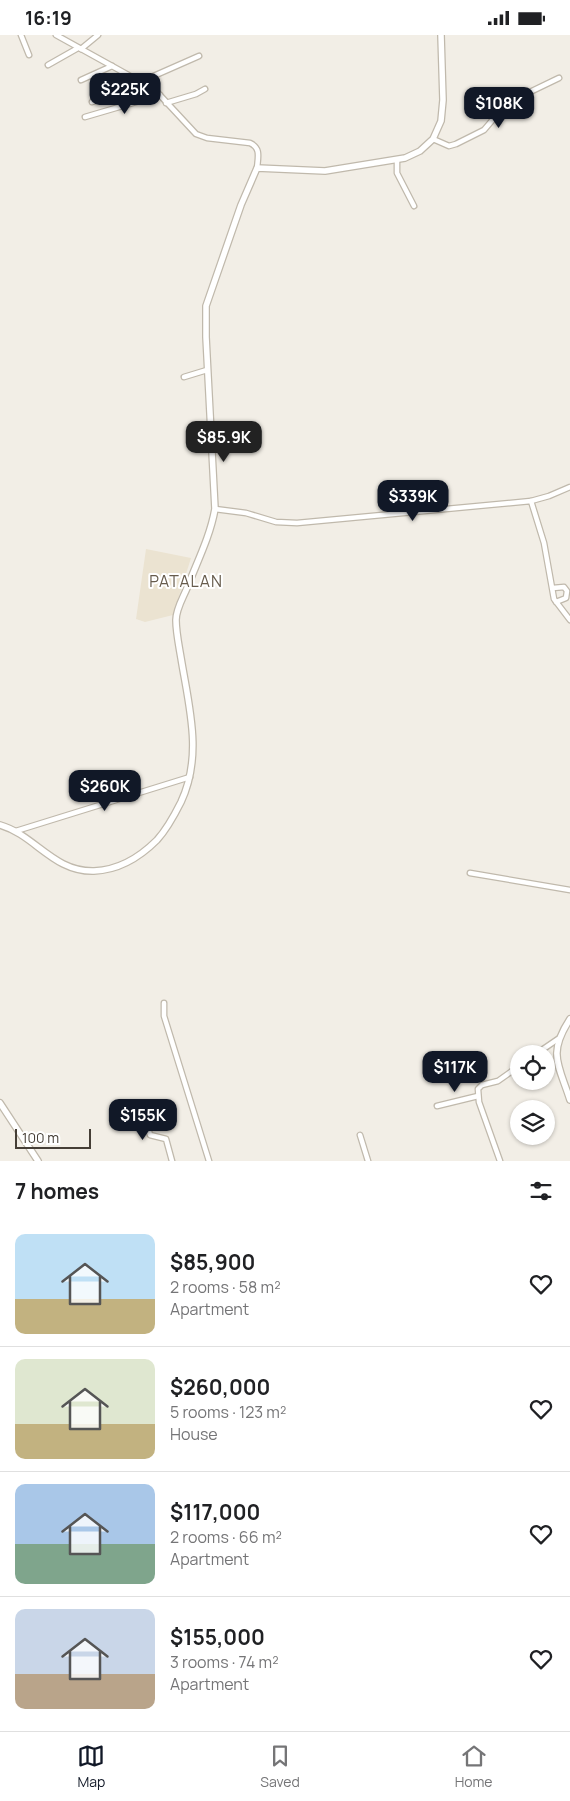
<!DOCTYPE html>
<meta charset="utf-8">
<style>
body{margin:0;font-family:Manrope,sans-serif;background:#f6f6f6;color:#202124;height:100vh;display:flex;flex-direction:column;font-size:19px;white-space:nowrap}
*{box-sizing:border-box;margin:0}
p{font-size:16px;color:#757577}
.icon{flex:none;width:28px;height:28px;fill:none;stroke:currentColor;stroke-width:2;stroke-linecap:round;stroke-linejoin:round}
.map{position:relative;height:1126px;overflow:hidden}
.drawer{display:flex;flex-direction:column;background:#fff;flex:1}
.drawer>*{flex:none}
.controls{position:absolute;left:510px;top:1010px;display:grid;gap:10px}
.controls a{display:grid;place-items:center;width:45px;height:45px;border-radius:50%;background:#fff;box-shadow:0 1px 4px #0004;font-size:25px}
.scale{position:absolute;left:15px;bottom:12px;width:76px;box-sizing:border-box;padding-left:5px;border:2px solid #453e36;border-top:0;font-size:14px;line-height:18px;white-space:nowrap;color:#453e36;-webkit-text-stroke:4px #fff;paint-order:stroke}
.price{position:absolute;translate:-50% -42px;padding:0 11px;border-radius:10px;background:#111827;color:#fff;font-size:16px;line-height:32px;filter:drop-shadow(0 1px 2px #0008)}
.price::after{content:'';position:absolute;left:50%;top:30px;width:15px;height:11px;margin-left:-8px;background:inherit;clip-path:polygon(0 0,100% 0,50% 100%)}
.price.selected{background:#222;color:#fff}
ul{padding:0;list-style:none}
li{display:flex;align-items:center;gap:15px;height:125px;padding:0 15px}
li+li{border-top:1px solid #e0e0e0}
li span{display:grid;place-items:center;flex:none;width:140px;height:100px;border-radius:10px;color:#555}
li>.icon{margin-inline-start:auto}
span .icon{width:60px;height:60px;fill:#fffc;stroke-width:1}
li b{font-size:21px}
h2{display:flex;justify-content:space-between;align-items:center;height:60px;padding:0 15px;font-size:21px}
.status{display:flex;justify-content:space-between;align-items:center;height:35px;padding:0 25px;background:#fff;direction:ltr}
.status svg{height:14px;fill:currentColor}
.menu{display:flex;justify-content:space-around;align-items:center;height:70px;border-top:1px solid #e0e0e0;background:#fff;font-size:14px;color:#757577}
.menu a{display:grid;justify-items:center;gap:2px}
.menu .selected{color:#111827}
.map>svg:first-child{display:block}
.education{fill:#ebe3d1}
.lines{fill:none;stroke-linecap:round;stroke-linejoin:round}
.minor-casing{stroke:#c0b9ac;stroke-width:7}
.tertiary-casing{stroke:#c0b9ac;stroke-width:8}
.minor{stroke:#fff;stroke-width:4.5}
.tertiary{stroke:#fff;stroke-width:5.5}
.labels{text-anchor:middle;dominant-baseline:central;stroke-width:4;stroke-linejoin:round;paint-order:stroke}
.quarter-label{font-size:16px;letter-spacing:1px;fill:#675c4d;stroke:#fff}
</style>
<div class="status"><b>16:19</b><svg viewBox="0 0 49 12"><path d="M0 12V9h3v3zM5 12V6h3v6zM10 12V3h3v9zM15 12V0h3v12zM26 1h20v11H26zM47 4h2v5h-2z"/></svg></div>
<div class="map">
<svg width="570" height="1126" viewBox="0 0 570 1126">
<rect width="100%" height="100%" fill="#f2eee6"/>
<path class="education" d="M 146,514 L 191,523 L 173,580 L 145,587 L 136,584 Z"/>
<g class="lines">
<g class="minor-casing">
<g id="minor">
<path d="M 21,0 L 29,20"/>
<path d="M 56,0 L 150,52 L 157,57 L 196,99 L 207,103 L 250,108 C 261,113 258,122 257,133"/>
<path d="M 81,14 L 98,0"/>
<path d="M 48,30 L 78,13"/>
<path d="M 81,45 L 112,31"/>
<path d="M 140,47 L 199,21"/>
<path d="M 92,67 L 145,50"/>
<path d="M 166,68 L 196,59 L 205,54"/>
<path d="M 85,82 L 160,60"/>
<path d="M 433,104 L 449,111 L 456,109 L 484,95 L 507,68 L 559,43"/>
<path d="M 397,125 L 397,138 L 414,171"/>
<path d="M 184,342 L 207,335"/>
<path d="M 531,466 L 549,461 L 570,452"/>
<path d="M 215,474 L 246,478 L 276,487 L 297,488 L 531,466 L 544,508 L 554,564 L 570,585"/>
<path d="M 553,553 L 564,552 L 567,556 L 566,563 L 556,567"/>
<path d="M 16,796 L 190,742"/>
<path d="M 470,838 L 570,855"/>
<path d="M 164,968 L 164,981 L 209,1126"/>
<path d="M 536,1019 L 558,1004"/>
<path d="M 142,1071 L 150,1100 L 166,1104 L 172,1126"/>
<path d="M 437,1071 L 478,1061"/>
<path d="M 360,1100 L 368,1126"/>
<path d="M 500,1126 L 479,1067 L 478,1054 L 482,1050 L 498,1046 L 519,1031"/>
</g>
</g>
<g class="tertiary-casing">
<g id="tertiary">
<path d="M 0,790 C 35,800 53,837 94,836 C 119,835 139,823 157,805 C 167,794 174,781 181,767 C 203,720 189,672 181,623 C 179,611 176,597 176,585 C 176,574 183,563 187,553 C 197,527 210,502 215,474 L 206,302 L 206,271 L 241,170 L 257,133 L 325,136 L 405,123 L 420,116 L 433,104 L 441,86 L 443,65 L 441,0"/>
<path d="M 570,984 C 547,1019 559,1030 570,1065"/>
<path d="M 0,1068 L 38,1126"/>
</g>
</g>
<use href="#minor" class="minor"/>
<use href="#tertiary" class="tertiary"/>
</g>
<g class="labels">
<g class="quarter-label">
<text x="186" y="546">PATALAN</text>
</g>
</g>
</svg>
<div class="controls">
<a><svg class="icon" aria-label="locate" viewBox="0 0 24 24"><circle cx="12" cy="12" r="6"/><path d="M12 2v4M12 18v4M2 12h4M18 12h4"/></svg></a>
<a><svg class="icon" aria-label="layers" viewBox="0 0 24 24"><path d="M12 4l9 5-9 5-9-5zM3 14l9 5 9-5"/></svg></a>
</div>
<div class="scale">100 m</div>
<b class="price" style="left:125px;top:80px">$225K</b>
<b class="price" style="left:499px;top:94px">$108K</b>
<b class="price selected" style="left:224px;top:428px">$85.9K</b>
<b class="price" style="left:413px;top:487px">$339K</b>
<b class="price" style="left:105px;top:777px">$260K</b>
<b class="price" style="left:455px;top:1058px">$117K</b>
<b class="price" style="left:143px;top:1106px">$155K</b>
</div>
<section class="drawer">
<h2>7 homes<svg class="icon" aria-label="filters" viewBox="0 0 24 24"><path d="M4 7h16M4 17h16"/><circle cx="9" cy="7" r="2"/><circle cx="15" cy="17" r="2"/></svg></h2>
<ul>
<li><span style="background:linear-gradient(#bfe0f5 65%,#c2b280 0)"><svg class="icon" aria-label="home" viewBox="0 0 24 24"><path d="M3 11l9-7 9 7M6 9v11h12V9"/></svg></span><div><b>$85,900</b><p>2 rooms · 58 m²</p><p>Apartment</p></div><svg class="icon" aria-label="heart" viewBox="0 0 24 24"><path d="M12 20l-8-8c-3-5 5-10 8-4 3-6 11-1 8 4z"/></svg></li>
<li><span style="background:linear-gradient(#dfe7d0 65%,#c2b280 0)"><svg class="icon" aria-label="home" viewBox="0 0 24 24"><path d="M3 11l9-7 9 7M6 9v11h12V9"/></svg></span><div><b>$260,000</b><p>5 rooms · 123 m²</p><p>House</p></div><svg class="icon" aria-label="heart" viewBox="0 0 24 24"><path d="M12 20l-8-8c-3-5 5-10 8-4 3-6 11-1 8 4z"/></svg></li>
<li><span style="background:linear-gradient(#a9c7e8 60%,#7fa58c 0)"><svg class="icon" aria-label="home" viewBox="0 0 24 24"><path d="M3 11l9-7 9 7M6 9v11h12V9"/></svg></span><div><b>$117,000</b><p>2 rooms · 66 m²</p><p>Apartment</p></div><svg class="icon" aria-label="heart" viewBox="0 0 24 24"><path d="M12 20l-8-8c-3-5 5-10 8-4 3-6 11-1 8 4z"/></svg></li>
<li><span style="background:linear-gradient(#c9d6e8 65%,#b9a48a 0)"><svg class="icon" aria-label="home" viewBox="0 0 24 24"><path d="M3 11l9-7 9 7M6 9v11h12V9"/></svg></span><div><b>$155,000</b><p>3 rooms · 74 m²</p><p>Apartment</p></div><svg class="icon" aria-label="heart" viewBox="0 0 24 24"><path d="M12 20l-8-8c-3-5 5-10 8-4 3-6 11-1 8 4z"/></svg></li>
</ul>
</section>
<nav class="menu">
<a class="selected"><svg class="icon" aria-label="map" viewBox="0 0 24 24"><path d="M3 6l6-2 6 2 6-2v14l-6 2-6-2-6 2zM9 4v14M15 6v14"/></svg>Map</a>
<a><svg class="icon" aria-label="saved" viewBox="0 0 24 24"><path d="M7 4h10v16l-5-4-5 4z"/></svg>Saved</a>
<a><svg class="icon" aria-label="home" viewBox="0 0 24 24"><path d="M3 11l9-7 9 7M6 9v11h12V9"/></svg>Home</a>
</nav>
